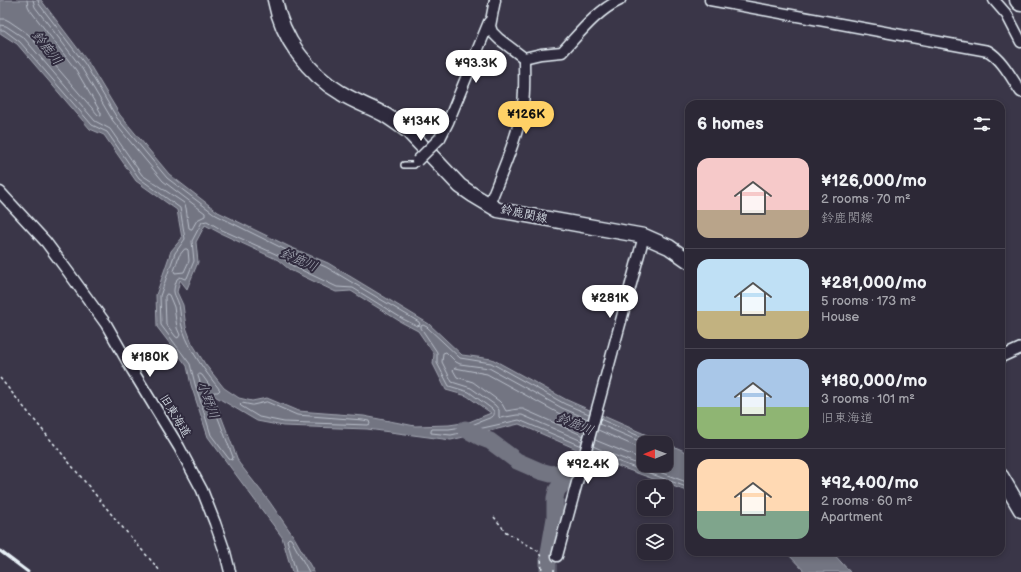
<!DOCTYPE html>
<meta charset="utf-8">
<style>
body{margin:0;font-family:"Balsamiq Sans","Klee One",sans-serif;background:#34303e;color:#f1f3f6;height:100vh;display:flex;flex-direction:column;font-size:15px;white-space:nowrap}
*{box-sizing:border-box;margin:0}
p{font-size:13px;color:#a6a6ad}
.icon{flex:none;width:22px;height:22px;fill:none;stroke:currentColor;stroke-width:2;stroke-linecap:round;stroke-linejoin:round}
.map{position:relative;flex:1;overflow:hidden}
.details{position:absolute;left:685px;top:100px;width:320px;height:456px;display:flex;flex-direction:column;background:#2c2836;border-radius:12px;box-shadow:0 2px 6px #0003,0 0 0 1px #484451}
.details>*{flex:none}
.needle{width:26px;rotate:269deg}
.buttons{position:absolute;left:637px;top:436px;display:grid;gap:8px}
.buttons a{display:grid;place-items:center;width:36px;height:36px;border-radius:8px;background:#2c2836;box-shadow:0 2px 6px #0003,0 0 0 1px #484451;font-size:20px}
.price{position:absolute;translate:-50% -34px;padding:0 9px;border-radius:14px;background:#fff;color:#222;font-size:13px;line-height:26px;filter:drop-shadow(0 1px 2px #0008)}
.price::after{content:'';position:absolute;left:50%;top:24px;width:12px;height:9px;margin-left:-6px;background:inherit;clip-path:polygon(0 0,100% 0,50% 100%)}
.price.current{background:#ffd166;color:#111}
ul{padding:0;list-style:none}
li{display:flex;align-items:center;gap:12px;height:100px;padding:0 12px}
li+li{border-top:1px solid #484451}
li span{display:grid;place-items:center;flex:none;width:112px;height:80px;border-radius:12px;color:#555}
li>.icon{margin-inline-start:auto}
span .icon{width:48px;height:48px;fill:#fffc;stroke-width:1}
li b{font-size:17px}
h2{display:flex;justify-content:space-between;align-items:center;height:48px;padding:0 12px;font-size:17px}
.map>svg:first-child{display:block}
.water{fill:#737482;stroke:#a2a6b1;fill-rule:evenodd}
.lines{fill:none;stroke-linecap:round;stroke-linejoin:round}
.shore{stroke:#b9bfc9;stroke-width:1}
.river{stroke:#737482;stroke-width:17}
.service-casing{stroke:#e8f1f8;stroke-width:8}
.minor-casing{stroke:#e8f1f8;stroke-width:13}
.secondary-casing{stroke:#e8f1f8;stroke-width:17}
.motorway-casing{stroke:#e8f1f8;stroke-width:21}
.path{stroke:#e8f1f8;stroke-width:1.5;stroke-dasharray:3 3;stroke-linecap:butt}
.service{stroke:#2f2a3d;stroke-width:5}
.minor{stroke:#2f2a3d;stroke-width:10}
.secondary{stroke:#2f2a3d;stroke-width:14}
.motorway{stroke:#2f2a3d;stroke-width:18}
.rail{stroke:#e8f1f8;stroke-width:3}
.minor-bridge-casing{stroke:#e8f1f8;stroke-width:13;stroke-linecap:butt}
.minor-bridge{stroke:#2f2a3d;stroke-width:10}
.labels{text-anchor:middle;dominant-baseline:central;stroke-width:4;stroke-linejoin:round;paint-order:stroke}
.street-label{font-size:12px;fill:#e8f1f8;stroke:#2f2a3d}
.water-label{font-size:13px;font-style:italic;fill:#aeb2bd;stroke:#2f2a3d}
</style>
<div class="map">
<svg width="1021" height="572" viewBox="0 0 1021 572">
<rect width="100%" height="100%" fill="#3a3648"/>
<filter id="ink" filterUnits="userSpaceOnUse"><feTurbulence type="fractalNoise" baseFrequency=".025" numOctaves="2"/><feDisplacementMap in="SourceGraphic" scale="8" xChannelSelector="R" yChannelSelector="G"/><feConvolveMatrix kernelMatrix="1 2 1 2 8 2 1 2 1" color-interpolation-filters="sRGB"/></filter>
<g filter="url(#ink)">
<g class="water">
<path d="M 0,0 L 41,0 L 88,62 L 120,115 L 169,174 L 218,212 L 290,247 L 328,263 L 429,324 L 462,355 L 492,359 L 567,400 L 665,443 L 644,443 L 644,465 L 666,465 L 666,443 L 689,453 L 689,492 L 604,461 L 519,424 L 451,440 L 367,429 L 283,426 L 257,421 L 213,395 L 239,463 L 269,501 L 294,537 L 314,572 L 292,572 L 282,537 L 208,437 L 191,385 L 187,366 L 157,327 L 156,295 L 171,251 L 182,238 L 177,210 L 136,181 L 104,135 L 90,129 L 17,44 L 0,33 ZM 205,225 L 220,233 L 278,260 L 290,270 L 336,292 L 351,291 L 401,322 L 418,331 L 434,354 L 433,364 L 446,390 L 467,396 L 491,413 L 469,422 L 449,425 L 415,426 L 364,416 L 298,411 L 267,398 L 252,401 L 239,398 L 224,388 L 205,364 L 192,343 L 186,327 L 183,305 L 177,292 L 180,280 L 187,289 L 198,262 L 196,242 Z"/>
<path d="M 786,552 L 832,552 L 850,572 L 805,572 Z"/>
</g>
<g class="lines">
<g class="shore">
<path d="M 0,19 L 5,19 L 9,21 L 28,34 L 98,115 L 101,116 L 101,113 L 76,70 L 30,10 L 28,6 L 27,0"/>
<path d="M 0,25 L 6,26 L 24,38 L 95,121 L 110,129 L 142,175 L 184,203 L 186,208 L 189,228 L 191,229 L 192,229 L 197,220 L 205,216 L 205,213 L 163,181 L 113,121 L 81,67 L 35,7 L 33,0"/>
<path d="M 0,30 L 4,30 L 20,42 L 92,125 L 107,132 L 139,178 L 180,208 L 185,239 L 175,253 L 160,296 L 161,325 L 190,364 L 195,384 L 211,435 L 229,459 L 232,460 L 233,457 L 210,397 C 210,392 214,392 218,392 L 220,390 C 205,371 191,353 183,330 C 180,322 181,313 179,305 C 175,292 171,295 177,279 L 180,277 L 185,279 L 187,278 L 194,261 L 192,241 L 202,222 L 207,221 L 222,230 L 280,256 L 293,266 L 337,287 L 353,288 L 403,319 L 417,326 L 420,325 L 419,322 L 326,267 L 288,251 L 216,215 L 167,178 L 117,118 L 85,64 L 39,4 L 38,0"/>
<path d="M 185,249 L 187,249 L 188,250 L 189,261 L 184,272 L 175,273 L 174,271 L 179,256 Z"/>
<path d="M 167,294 L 169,295 L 174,307 L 177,328 L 180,335 L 178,338 L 176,337 L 166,324 L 165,297 Z"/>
<path d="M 200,374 L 202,375 L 210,386 L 210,388 L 205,392 L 203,391 L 198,376 Z"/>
<path d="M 267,402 L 297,415 L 363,420 L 369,421 L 370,424 L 368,425 L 284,422 L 259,417 L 241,406 L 240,405 L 242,403 L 252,405 Z"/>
<path d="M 600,419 L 655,443"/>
<path d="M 599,424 L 644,443"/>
<path d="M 598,430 L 644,450"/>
<path d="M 584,436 L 523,409 L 518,409 L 506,411 L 502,404 L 499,401 L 473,382 L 457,377 L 453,370 L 455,368 L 487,374 L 560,414 L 586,425"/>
<path d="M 595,440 L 644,460"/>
<path d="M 582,441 L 522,415 L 517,415 L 500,418 L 499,417 L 499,410 L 495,405 L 471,388 L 452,382 L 442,362 L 443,353 L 446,352 L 456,362 L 460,364 L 489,368 L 562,408 L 588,419"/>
<path d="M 581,446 L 519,420 L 451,435 L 431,433 L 431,431 L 432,429 L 449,429 L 469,426 L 492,417 C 495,415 495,412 492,409 L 469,392 L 449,386 L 437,363 L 437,352 L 421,328 L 421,326 L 423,325 L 427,327 L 460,358 L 491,363 L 565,404 L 589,414"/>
<path d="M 593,446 L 608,453 L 689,483"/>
<path d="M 592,451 L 606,457 L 689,488"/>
<path d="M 296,572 L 287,540 L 289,538 L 291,539 L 309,572"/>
</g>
<path class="river" d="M 465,429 L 482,438 L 490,441 L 517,461 L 540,471 L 551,474 L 562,472 L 565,475 L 565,481 L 557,490 L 555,498 L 555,518 L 548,558 L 548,572"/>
<g class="service-casing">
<path id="service" d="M 404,165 L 414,165 L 417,161"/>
</g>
<g class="minor-casing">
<g id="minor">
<path d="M 495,0 L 490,26 L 492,32 L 499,39 L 524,58 L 541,54 L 562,52 C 579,34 596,11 620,0"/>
<path d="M 710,0 L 988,51 C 1002,59 1012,79 1021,92"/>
<path d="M 994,0 L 1007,15 L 1021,42"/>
<path d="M 440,138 L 448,122 L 489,22"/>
<path d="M 0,192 L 46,242 L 69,273 L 106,324 L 131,368 L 179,447 L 202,490 L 215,523 L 225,552 L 230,572"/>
<path d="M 489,205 C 501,174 518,137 523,104 C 525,89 524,73 524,58"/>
<path d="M 1001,357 L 1021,348"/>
<path d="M 557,556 L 644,236"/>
</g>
</g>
<g class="secondary-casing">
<g id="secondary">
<path d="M 275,0 C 282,38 308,74 341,93 C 355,102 371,107 385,115 C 393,120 401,126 408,131 L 460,186 L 473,195 L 498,210 L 644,236 L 669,247 L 689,261"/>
<path d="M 1001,476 L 1021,510"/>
</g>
</g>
<g class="motorway-casing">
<path id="motorway" d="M 1019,0 L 1021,2"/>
</g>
<g class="path">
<path d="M 0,378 L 117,521 L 161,572"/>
<path d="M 494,517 L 506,532 L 538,551 L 541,557 L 542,572"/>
<path d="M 554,572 L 554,566"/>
</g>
<use href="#service" class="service"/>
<use href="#minor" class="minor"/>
<use href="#secondary" class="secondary"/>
<use href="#motorway" class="motorway"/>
<path class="rail" d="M 0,551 L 28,572"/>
<g class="minor-bridge-casing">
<path id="minor-bridge" d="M 417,161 L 440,138"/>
</g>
<use href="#minor-bridge" class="minor-bridge"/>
</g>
</g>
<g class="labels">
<g class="street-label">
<text transform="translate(524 214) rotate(12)">鈴鹿関線</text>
<text transform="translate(175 416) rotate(59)">旧東海道</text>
</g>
<g class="water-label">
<text transform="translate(47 48) rotate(52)">鈴鹿川</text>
<text transform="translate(299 260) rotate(24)">鈴鹿川</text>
<text transform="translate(208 400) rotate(69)">小野川</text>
<text transform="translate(575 424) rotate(22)">鈴鹿川</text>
</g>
</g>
</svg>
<div class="buttons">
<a><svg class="needle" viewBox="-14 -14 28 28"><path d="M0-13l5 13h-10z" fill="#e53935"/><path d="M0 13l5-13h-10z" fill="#a6a6ad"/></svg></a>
<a><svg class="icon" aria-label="locate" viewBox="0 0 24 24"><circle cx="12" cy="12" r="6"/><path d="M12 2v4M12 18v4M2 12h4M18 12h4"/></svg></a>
<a><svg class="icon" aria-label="layers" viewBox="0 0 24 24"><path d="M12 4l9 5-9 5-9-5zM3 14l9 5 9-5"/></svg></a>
</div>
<b class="price" style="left:476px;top:84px">¥93.3K</b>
<b class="price current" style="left:526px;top:135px">¥126K</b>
<b class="price" style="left:421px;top:142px">¥134K</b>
<b class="price" style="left:610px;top:319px">¥281K</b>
<b class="price" style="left:150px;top:378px">¥180K</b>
<b class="price" style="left:588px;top:485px">¥92.4K</b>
<section class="details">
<h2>6 homes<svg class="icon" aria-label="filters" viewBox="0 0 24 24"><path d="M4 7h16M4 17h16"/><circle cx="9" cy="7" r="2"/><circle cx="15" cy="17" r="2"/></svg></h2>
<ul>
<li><span style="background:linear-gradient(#f6c9c9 65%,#b9a48a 0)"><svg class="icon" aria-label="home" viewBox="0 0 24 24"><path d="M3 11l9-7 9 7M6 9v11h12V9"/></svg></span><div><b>¥126,000/mo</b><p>2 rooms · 70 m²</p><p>鈴鹿関線</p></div></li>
<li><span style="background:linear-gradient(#bfe0f5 65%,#c2b280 0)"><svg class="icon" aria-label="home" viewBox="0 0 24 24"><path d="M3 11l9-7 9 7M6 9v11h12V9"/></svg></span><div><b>¥281,000/mo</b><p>5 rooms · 173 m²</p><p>House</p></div></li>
<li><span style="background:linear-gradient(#a9c7e8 60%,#8fb573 0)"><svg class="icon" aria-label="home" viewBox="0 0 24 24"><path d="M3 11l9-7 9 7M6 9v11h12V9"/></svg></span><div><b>¥180,000/mo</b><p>3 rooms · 101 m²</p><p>旧東海道</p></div></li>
<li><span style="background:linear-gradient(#ffd9b3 65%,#7fa58c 0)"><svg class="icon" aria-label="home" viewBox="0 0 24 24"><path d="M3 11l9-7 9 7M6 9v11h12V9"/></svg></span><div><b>¥92,400/mo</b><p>2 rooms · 60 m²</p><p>Apartment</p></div></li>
</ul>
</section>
</div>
